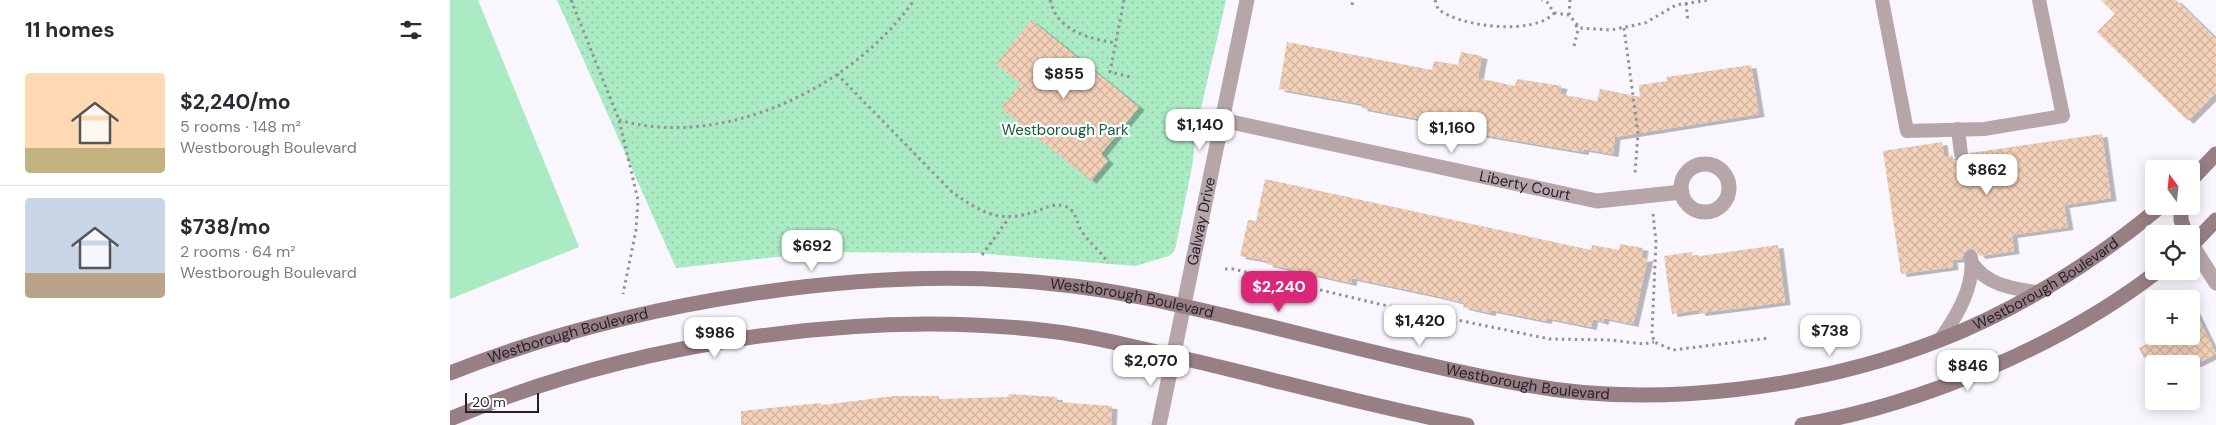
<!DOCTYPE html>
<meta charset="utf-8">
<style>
body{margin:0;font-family:"DM Sans",sans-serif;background:#f2f2f3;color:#2b2b33;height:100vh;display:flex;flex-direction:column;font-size:19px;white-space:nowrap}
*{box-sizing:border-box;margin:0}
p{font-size:16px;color:#7c7c81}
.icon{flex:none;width:28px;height:28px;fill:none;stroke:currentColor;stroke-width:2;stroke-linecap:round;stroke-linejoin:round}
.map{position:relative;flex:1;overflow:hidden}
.side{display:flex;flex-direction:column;background:#fff;width:450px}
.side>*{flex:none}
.needle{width:32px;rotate:345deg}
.controls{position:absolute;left:1695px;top:160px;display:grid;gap:10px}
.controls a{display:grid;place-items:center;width:55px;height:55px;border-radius:5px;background:#fff;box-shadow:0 2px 12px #0003;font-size:25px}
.scale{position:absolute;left:15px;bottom:12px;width:74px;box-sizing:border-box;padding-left:5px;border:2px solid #241f2b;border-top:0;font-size:14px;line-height:18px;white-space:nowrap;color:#241f2b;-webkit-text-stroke:4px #fff;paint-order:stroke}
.price{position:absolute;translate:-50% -42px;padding:0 11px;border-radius:10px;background:#fff;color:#222;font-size:16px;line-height:32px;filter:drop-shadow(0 1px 2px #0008)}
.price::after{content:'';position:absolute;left:50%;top:30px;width:15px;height:11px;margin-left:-8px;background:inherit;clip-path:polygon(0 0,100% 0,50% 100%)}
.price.selected{background:#db2777;color:#fff}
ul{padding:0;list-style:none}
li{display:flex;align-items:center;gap:15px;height:125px;padding:0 25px}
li+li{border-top:1px solid #e1e1e2}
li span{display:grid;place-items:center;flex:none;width:140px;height:100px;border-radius:5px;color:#555}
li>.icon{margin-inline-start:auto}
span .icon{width:60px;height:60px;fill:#fffc;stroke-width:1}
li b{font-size:21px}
h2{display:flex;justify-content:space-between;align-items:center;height:60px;padding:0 25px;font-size:21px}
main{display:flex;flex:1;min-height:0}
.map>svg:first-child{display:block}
.grass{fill:#aaebc4}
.park{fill:url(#park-dots)}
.building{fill:url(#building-cross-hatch);filter:url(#shadow)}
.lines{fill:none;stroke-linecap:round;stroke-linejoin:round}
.path{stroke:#94909a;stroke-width:3;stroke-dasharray:2.5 4;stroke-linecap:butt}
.lane{stroke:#b7a6a9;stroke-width:14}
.street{stroke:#b7a6a9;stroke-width:15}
.secondary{stroke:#987f84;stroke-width:15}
.labels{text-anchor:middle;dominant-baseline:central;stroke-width:4.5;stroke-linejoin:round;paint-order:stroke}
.park-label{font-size:15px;fill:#0f5e3a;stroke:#fff}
.street-label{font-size:15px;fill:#241f2b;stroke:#fff}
</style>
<main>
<section class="side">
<h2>11 homes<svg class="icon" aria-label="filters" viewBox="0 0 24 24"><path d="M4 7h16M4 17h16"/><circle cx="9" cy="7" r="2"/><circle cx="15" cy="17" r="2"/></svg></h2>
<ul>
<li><span style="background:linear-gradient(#ffd9b3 75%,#c2b280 0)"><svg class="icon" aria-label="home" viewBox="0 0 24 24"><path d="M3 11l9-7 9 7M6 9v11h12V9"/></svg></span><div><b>$2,240/mo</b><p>5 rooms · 148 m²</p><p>Westborough Boulevard</p></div></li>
<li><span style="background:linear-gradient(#c9d6e8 75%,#b9a48a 0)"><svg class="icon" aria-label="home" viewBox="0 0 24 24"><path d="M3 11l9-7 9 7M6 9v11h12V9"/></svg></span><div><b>$738/mo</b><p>2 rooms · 64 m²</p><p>Westborough Boulevard</p></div></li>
</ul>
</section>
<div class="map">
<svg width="1766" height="425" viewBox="0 0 1766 425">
<defs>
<pattern id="park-dots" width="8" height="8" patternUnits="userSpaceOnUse" patternTransform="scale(1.25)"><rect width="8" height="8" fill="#aaebc4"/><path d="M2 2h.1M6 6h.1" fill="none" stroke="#92c9a9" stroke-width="1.8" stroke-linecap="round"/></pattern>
<pattern id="building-cross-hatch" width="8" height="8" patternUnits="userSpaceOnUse" patternTransform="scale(1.25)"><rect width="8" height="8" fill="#f3d0b8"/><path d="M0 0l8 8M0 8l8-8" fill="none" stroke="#d0b29e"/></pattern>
<filter id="shadow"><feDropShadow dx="5.5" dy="3" stdDeviation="0" flood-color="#0004"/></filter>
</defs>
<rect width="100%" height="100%" fill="#f9f6fd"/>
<path class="grass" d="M 0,0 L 28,0 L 129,247 L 0,299 Z"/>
<path class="park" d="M 107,0 L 776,0 L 746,130 L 742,167 L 725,250 L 719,256 L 685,266 L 525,253 L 371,252 L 226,268 Z"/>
<g class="building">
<path d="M 1651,0 L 1726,0 L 1766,39 L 1766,93 L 1738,121 L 1647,32 L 1665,14 Z"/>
<path d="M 581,20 L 689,107 L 651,154 L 658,161 L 641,181 L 551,108 L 571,84 L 546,64 Z"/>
<path d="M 837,42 L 982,70 L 984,61 L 1008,65 L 1011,52 L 1032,56 L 1028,78 L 1065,86 L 1067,79 L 1112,86 L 1110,94 L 1147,101 L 1150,89 L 1190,97 L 1189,85 L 1217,81 L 1217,77 L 1301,65 L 1309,114 L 1165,137 L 1163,154 L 1134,149 L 1133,152 L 993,128 L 994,124 L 912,108 L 912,104 L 829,89 Z"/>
<path d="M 1652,134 L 1661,198 L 1614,205 L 1618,227 L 1562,235 L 1564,251 L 1530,256 L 1525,250 L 1520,248 L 1514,253 L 1512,259 L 1502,260 L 1503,267 L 1451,274 L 1433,151 L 1492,142 L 1494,157 L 1502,155 L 1504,160 L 1512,163 L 1517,161 L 1520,153 Z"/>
<path d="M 815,179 L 1141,250 L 1142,245 L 1169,250 L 1170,244 L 1193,248 L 1191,259 L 1198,258 L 1183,324 L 1154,318 L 1153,322 L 1143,319 L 1141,327 L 1097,318 L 1096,321 L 1041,310 L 1040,313 L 1013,307 L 1014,303 L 987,296 L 902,278 L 901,283 L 817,264 L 818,261 L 790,256 L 798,220 L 806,221 Z"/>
<path d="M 1328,245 L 1335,302 L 1250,313 L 1249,310 L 1222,314 L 1214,256 L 1242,252 L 1243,257 Z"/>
<path d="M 1741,303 L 1766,354 L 1746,364 L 1697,364 L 1689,348 L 1713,336 L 1741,336 Z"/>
<path d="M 559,394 L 607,397 L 607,402 L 662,406 L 661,425 L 291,425 L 291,411 L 371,403 L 372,405 L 444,396 L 489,396 L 489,399 L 558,397 Z"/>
</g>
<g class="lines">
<g class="path">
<path d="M 121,0 L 169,120 L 188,200 L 186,230 L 173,294"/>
<path d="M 600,0 C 607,31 640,39 666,43"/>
<path d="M 674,0 L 660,72 L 680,77"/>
<path d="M 985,0 L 988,9 C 1010,27 1084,36 1104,13 L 1098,3 L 1092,0"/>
<path d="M 1236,3 L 1238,22"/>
<path d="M 902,5 L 903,0"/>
<path d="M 1104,13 L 1119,15 L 1130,28 L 1161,30 L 1195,23 L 1226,5 L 1259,0"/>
<path d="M 1119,15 L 1120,0"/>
<path d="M 1174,28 L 1188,133 L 1185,173"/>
<path d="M 1124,46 L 1128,30 L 1126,25"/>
<path d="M 387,74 L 502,192 C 532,213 550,224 587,211 C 596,208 604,203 614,206 C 626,209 626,221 631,230 C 638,242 651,251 658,263"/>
<path d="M 169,120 C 273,150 404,87 464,0"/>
<path d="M 1203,214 L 1206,242 L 1202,332 L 1204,342 L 1223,350 L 1319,338"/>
<path d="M 532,255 L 559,218"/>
<path d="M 775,269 L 783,269 L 929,304 L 1100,339 L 1161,340 L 1194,344 L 1204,342"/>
</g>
<g class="lane">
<path d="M 1432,0 L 1457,131 L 1534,129 L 1613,116 L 1589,0"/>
<path d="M 1508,129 L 1511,154"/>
<path d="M 1522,263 C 1537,285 1561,288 1585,292"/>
<path d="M 1490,340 C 1506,317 1525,287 1521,257"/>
</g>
<g class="street">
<path id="s1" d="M 772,120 L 1147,201 L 1232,192"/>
<circle cx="1255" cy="188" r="24"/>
<path d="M 1742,245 L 1766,283"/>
<path id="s2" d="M 709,425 L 797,0"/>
</g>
<g class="secondary">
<path d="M 1741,180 L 1766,154"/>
<path d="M 1731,206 L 1731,220 L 1736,234"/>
<path d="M 1741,246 L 1766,220"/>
<path id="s3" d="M 0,373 C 177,303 416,263 605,284 C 667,290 729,305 789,319 C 885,342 980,368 1077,385 C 1206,409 1368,388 1490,340 C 1569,309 1646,261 1711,206"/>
<path d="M 0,419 C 177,344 408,308 599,331 C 644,336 688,348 732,358 C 827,380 922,407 1017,425"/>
<path d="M 1352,425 C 1472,404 1611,346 1708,271"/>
</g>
</g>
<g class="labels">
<g class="park-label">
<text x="615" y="130">Westborough Park</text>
</g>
<g class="street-label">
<text stroke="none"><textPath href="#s1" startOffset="310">Liberty Court</textPath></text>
<text stroke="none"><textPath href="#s2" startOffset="208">Galway Drive</textPath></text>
<text stroke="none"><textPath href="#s3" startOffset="1640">Westborough Boulevard</textPath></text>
<text stroke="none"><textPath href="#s3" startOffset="695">Westborough Boulevard</textPath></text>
<text stroke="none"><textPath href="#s3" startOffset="124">Westborough Boulevard</textPath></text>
<text stroke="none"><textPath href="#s3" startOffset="1100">Westborough Boulevard</textPath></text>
</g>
</g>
</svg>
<div class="controls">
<a><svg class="needle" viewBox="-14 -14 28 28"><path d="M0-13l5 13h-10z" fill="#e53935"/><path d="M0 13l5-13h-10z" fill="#7c7c81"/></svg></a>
<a><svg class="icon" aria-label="locate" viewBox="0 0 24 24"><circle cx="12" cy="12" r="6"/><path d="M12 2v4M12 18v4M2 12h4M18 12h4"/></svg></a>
<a>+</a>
<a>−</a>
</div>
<div class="scale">20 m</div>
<b class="price" style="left:614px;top:100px">$855</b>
<b class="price" style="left:750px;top:151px">$1,140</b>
<b class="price" style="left:1002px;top:154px">$1,160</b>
<b class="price" style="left:1537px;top:196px">$862</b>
<b class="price" style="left:362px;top:272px">$692</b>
<b class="price selected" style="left:829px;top:313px">$2,240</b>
<b class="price" style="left:970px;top:347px">$1,420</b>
<b class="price" style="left:1380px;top:357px">$738</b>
<b class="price" style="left:265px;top:359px">$986</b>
<b class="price" style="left:701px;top:387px">$2,070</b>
<b class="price" style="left:1518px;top:392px">$846</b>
</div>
</main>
